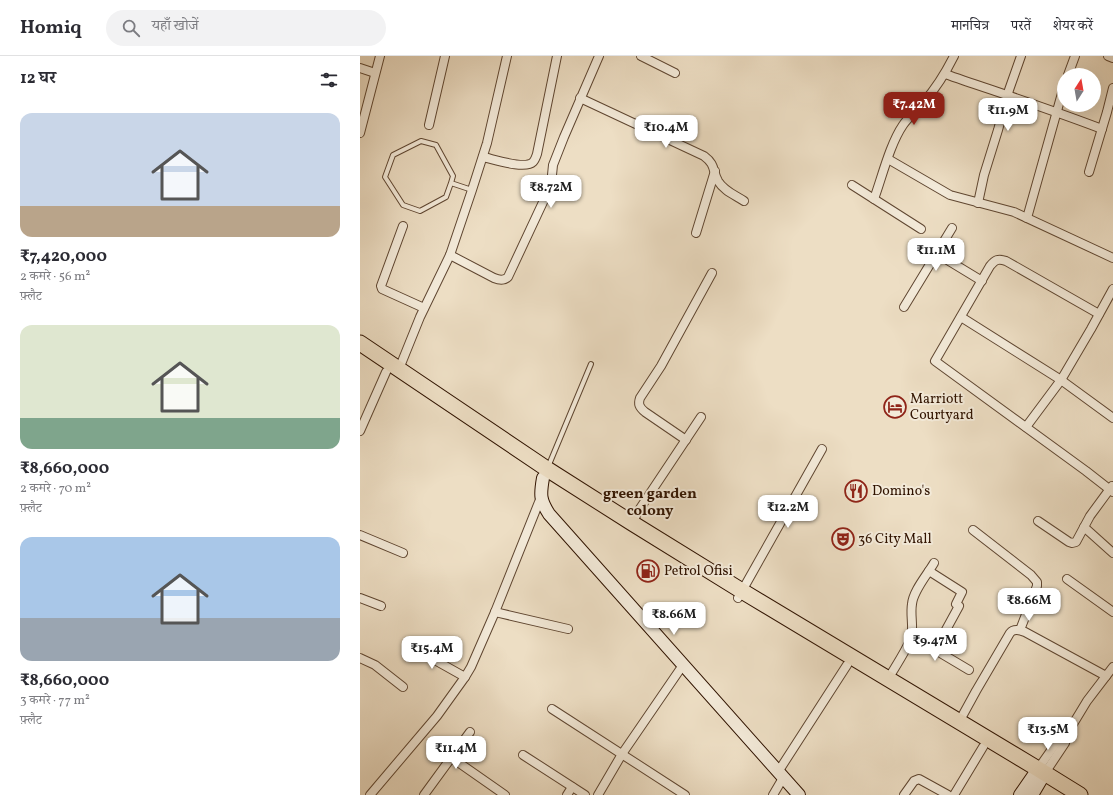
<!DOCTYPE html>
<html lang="hi">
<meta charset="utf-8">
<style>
body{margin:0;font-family:Vollkorn,"Noto Serif Devanagari",serif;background:#f2f2f3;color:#2b2b33;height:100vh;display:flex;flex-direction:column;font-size:15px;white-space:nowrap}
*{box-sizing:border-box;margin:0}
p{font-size:13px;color:#7c7c81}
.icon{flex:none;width:22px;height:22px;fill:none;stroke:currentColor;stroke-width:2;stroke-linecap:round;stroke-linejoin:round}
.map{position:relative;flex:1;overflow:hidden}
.drawer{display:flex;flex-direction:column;background:#fff;width:360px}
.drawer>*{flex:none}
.needle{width:26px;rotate:11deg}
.tools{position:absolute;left:697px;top:12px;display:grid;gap:8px}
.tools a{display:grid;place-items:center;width:44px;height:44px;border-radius:50%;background:#fff;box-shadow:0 4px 16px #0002;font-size:20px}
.price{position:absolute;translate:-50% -34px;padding:0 9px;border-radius:8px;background:#fff;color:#222;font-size:13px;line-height:26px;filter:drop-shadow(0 1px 2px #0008)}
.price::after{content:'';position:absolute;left:50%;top:24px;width:12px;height:9px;margin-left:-6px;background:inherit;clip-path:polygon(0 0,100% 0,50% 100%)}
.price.selected{background:#8f2418;color:#fff}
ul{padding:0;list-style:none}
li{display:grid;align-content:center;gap:8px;height:212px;padding:0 20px}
li span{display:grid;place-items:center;height:124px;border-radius:12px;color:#555}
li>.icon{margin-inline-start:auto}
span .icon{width:72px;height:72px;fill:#fffc;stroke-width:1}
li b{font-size:17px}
h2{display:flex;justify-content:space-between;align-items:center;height:48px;padding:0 20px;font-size:17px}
header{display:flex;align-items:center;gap:24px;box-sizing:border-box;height:56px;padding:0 20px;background:#fff;border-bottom:1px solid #e1e1e2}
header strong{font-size:19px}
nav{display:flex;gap:22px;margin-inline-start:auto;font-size:14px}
.search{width:280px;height:36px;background:#f2f2f3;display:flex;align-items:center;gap:10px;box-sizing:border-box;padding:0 14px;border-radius:22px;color:#7c7c81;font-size:15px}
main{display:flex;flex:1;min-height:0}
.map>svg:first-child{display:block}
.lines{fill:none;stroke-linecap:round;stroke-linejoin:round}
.lane-casing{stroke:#5f4631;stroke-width:6}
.street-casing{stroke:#5f4631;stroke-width:10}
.secondary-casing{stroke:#301300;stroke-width:14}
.highway-casing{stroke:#301300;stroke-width:17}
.lane{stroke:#f3ead9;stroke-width:4}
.street{stroke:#f3ead9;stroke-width:8}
.secondary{stroke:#f3ead9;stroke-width:12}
.highway{stroke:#eddec4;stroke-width:15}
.labels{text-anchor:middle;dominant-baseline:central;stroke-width:4;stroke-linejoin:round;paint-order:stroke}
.poi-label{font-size:14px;fill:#301300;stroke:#f3ead9;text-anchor:start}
.neighbourhood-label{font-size:15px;font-weight:bold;fill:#301300;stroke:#f3ead9}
</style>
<header>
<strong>Homiq</strong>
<div class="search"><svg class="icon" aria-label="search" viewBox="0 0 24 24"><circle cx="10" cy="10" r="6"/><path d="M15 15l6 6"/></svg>यहाँ खोजें</div>
<nav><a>मानचित्र</a><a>परतें</a><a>शेयर करें</a></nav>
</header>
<main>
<section class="drawer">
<h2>12 घर<svg class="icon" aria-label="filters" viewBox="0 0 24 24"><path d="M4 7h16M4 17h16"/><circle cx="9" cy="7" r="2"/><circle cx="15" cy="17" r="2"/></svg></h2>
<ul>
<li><span style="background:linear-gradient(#c9d6e8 75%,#b9a48a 0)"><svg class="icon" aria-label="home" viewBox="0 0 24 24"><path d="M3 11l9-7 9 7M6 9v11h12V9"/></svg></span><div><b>₹7,420,000</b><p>2 कमरे · 56 m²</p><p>फ़्लैट</p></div></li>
<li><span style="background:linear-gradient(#dfe7d0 75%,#7fa58c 0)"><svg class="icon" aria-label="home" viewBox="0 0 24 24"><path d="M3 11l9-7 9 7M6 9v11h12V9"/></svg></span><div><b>₹8,660,000</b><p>2 कमरे · 70 m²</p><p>फ़्लैट</p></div></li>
<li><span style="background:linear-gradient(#a9c7e8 65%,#9aa5b1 0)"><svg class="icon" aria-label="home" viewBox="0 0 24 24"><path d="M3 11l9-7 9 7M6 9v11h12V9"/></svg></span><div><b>₹8,660,000</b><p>3 कमरे · 77 m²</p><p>फ़्लैट</p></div></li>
</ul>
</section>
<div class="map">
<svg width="753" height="739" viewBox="0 0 753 739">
<rect width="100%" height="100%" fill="#eddec4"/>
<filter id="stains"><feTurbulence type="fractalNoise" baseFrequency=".005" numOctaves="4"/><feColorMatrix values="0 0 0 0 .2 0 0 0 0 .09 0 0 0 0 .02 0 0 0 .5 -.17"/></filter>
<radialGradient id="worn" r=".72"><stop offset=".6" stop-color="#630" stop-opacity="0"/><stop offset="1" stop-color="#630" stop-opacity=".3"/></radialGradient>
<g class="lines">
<g class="lane-casing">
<g id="lane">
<path d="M 91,127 L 93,120 L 76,89 L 61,85 L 33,99 L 25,121 L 43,149 L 60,155 L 86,141 L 91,127 L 112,134"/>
<path d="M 188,411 L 231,308"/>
</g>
</g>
<g class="street-casing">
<g id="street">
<path d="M 281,0 L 315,17"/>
<path d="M 748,0 L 753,2"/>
<path d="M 0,12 L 15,17"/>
<path d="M 585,18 C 637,36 690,53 742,73"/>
<path d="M 708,19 L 715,0"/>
<path d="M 220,42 L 344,100 C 356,109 352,114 358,125 C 364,135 375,139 384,145"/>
<path d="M 69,69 L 85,0"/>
<path d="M 0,77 L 20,0"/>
<path d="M 123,101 C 133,103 165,114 173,106 C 175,104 176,101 177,98 L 197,0"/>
<path d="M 528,103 L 590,139 L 654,156 L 753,202"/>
<path d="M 729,116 L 747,56 L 753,32"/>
<path d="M 492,129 L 561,173"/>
<path d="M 514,143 C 522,121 530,88 543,69 C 549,60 558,54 564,46 C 576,32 586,16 594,0"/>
<path d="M 618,147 L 624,119 L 638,74 L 649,34 L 661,0"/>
<path d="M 667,162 L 704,30"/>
<path d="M 43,170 L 21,230 L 22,233 L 64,252"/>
<path d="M 336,177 L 355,115"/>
<path d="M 576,197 L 622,225"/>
<path d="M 90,199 L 134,222 C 139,224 144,225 148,221 L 191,129 L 193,109 L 204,81 L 239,0"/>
<path d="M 544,251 L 592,172"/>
<path d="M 739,258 L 646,205 C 638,202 635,204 630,210 L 575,305 L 726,415 L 753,436"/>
<path d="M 601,261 L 701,324 L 753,362"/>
<path d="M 39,313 L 60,261 L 90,199 L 112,134 L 127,87 L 147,0"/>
<path d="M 666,371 L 701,324 L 731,273 L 753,233"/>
<path d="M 0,375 L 26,316"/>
<path d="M 326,384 L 285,356 C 279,351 278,348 280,342 L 301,310 L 352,217"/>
<path d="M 678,465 L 709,486 L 712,487 L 716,486 L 730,460 L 752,430"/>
<path d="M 272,467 L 279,454 L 341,361"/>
<path d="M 724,471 L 753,497"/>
<path d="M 613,474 L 671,519 L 677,526 L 677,530 L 660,574"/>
<path d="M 0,479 L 43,497"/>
<path d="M 569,515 L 602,536 L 596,548 L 599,550 L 575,594"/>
<path d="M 707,523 L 753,556"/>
<path d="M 0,542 L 21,550"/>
<path d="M 378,542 L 462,393"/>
<path d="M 135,556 L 208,573"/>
<path d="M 552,580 L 609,614"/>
<path d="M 48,589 L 105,621"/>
<path d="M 0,602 L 15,609 L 43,631"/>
<path d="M 528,623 C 535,611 546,595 551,582 C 554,572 550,559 552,548 C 553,535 567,519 574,507"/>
<path d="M 192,653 L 325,739"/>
<path d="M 599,666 L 616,635 L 650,577 C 654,572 660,574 665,576 L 746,620"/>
<path d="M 163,699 L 225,739"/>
<path d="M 92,702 L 145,739"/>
<path d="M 678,713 L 699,683 L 707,678 L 727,645 L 753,611"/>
<path d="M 418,716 L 487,609"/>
<path d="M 685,717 L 705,687 L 707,678"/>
<path d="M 10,739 L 77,660 L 105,621 L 111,611 L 135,556 L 181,441"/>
<path d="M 64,739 L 110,676"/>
<path d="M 207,739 L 212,731"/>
<path d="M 238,739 L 262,698 L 323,609"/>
<path d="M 413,739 L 423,722"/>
<path d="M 544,739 L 554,725 L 559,723 L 588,739"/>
<path d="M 594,739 L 623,691"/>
</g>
</g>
<g class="secondary-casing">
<g id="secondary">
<path d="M 183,422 C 180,439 180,444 189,458 L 439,739"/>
<path d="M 660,739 L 678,713"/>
<path d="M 672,739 L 685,717"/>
</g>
</g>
<g class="highway-casing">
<path id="highway" d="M 0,287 L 187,413 L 272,467 L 382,535 L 678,713 L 720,739"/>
</g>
<use href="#lane" class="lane"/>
<use href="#street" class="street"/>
<use href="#secondary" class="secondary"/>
<use href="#highway" class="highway"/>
</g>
<defs>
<g id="hotel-ring" transform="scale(1.15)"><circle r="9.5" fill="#f3ead9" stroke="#8f2418" stroke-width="1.5"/><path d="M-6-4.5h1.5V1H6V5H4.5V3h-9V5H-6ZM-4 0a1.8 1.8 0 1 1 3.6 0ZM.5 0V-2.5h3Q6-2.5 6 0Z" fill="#8f2418"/></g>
<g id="restaurant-ring" transform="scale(1.15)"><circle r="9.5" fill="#f3ead9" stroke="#8f2418" stroke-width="1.5"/><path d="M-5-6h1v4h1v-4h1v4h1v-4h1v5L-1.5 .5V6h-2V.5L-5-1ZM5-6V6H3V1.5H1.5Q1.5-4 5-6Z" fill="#8f2418"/></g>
<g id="theatre-ring" transform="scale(1.15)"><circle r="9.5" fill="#f3ead9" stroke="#8f2418" stroke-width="1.5"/><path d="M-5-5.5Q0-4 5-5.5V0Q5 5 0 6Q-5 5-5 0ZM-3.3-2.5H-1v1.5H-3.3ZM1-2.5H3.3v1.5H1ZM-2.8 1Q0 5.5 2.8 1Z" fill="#8f2418"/></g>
<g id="fuel-ring" transform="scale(1.15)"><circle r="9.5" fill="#f3ead9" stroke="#8f2418" stroke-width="1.5"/><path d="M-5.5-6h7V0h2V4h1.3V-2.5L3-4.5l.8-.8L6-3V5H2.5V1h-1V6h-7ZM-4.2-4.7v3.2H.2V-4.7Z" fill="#8f2418"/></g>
</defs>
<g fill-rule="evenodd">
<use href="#hotel-ring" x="535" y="351"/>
<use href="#restaurant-ring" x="496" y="435"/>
<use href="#theatre-ring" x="483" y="483"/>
<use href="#fuel-ring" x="288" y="515"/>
</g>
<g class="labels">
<g class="poi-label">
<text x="550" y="343">Marriott<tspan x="550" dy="16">Courtyard</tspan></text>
<text x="512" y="435">Domino's</text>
<text x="498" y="483">36 City Mall</text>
<text x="304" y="515">Petrol Ofisi</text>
</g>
<g class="neighbourhood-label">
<text x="290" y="438">green garden<tspan x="290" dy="17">colony</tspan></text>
</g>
</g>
<rect width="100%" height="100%" filter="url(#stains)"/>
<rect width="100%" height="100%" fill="url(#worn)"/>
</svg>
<div class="tools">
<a><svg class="needle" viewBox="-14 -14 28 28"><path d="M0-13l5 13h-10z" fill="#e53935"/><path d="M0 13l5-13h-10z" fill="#7c7c81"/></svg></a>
</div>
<b class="price selected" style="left:554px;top:70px">₹7.42M</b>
<b class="price" style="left:648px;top:76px">₹11.9M</b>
<b class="price" style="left:306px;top:93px">₹10.4M</b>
<b class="price" style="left:191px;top:153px">₹8.72M</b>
<b class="price" style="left:576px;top:216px">₹11.1M</b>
<b class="price" style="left:428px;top:473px">₹12.2M</b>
<b class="price" style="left:669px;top:566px">₹8.66M</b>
<b class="price" style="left:314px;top:580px">₹8.66M</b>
<b class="price" style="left:575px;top:606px">₹9.47M</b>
<b class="price" style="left:72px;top:614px">₹15.4M</b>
<b class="price" style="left:688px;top:695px">₹13.5M</b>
<b class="price" style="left:96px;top:714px">₹11.4M</b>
</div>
</main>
